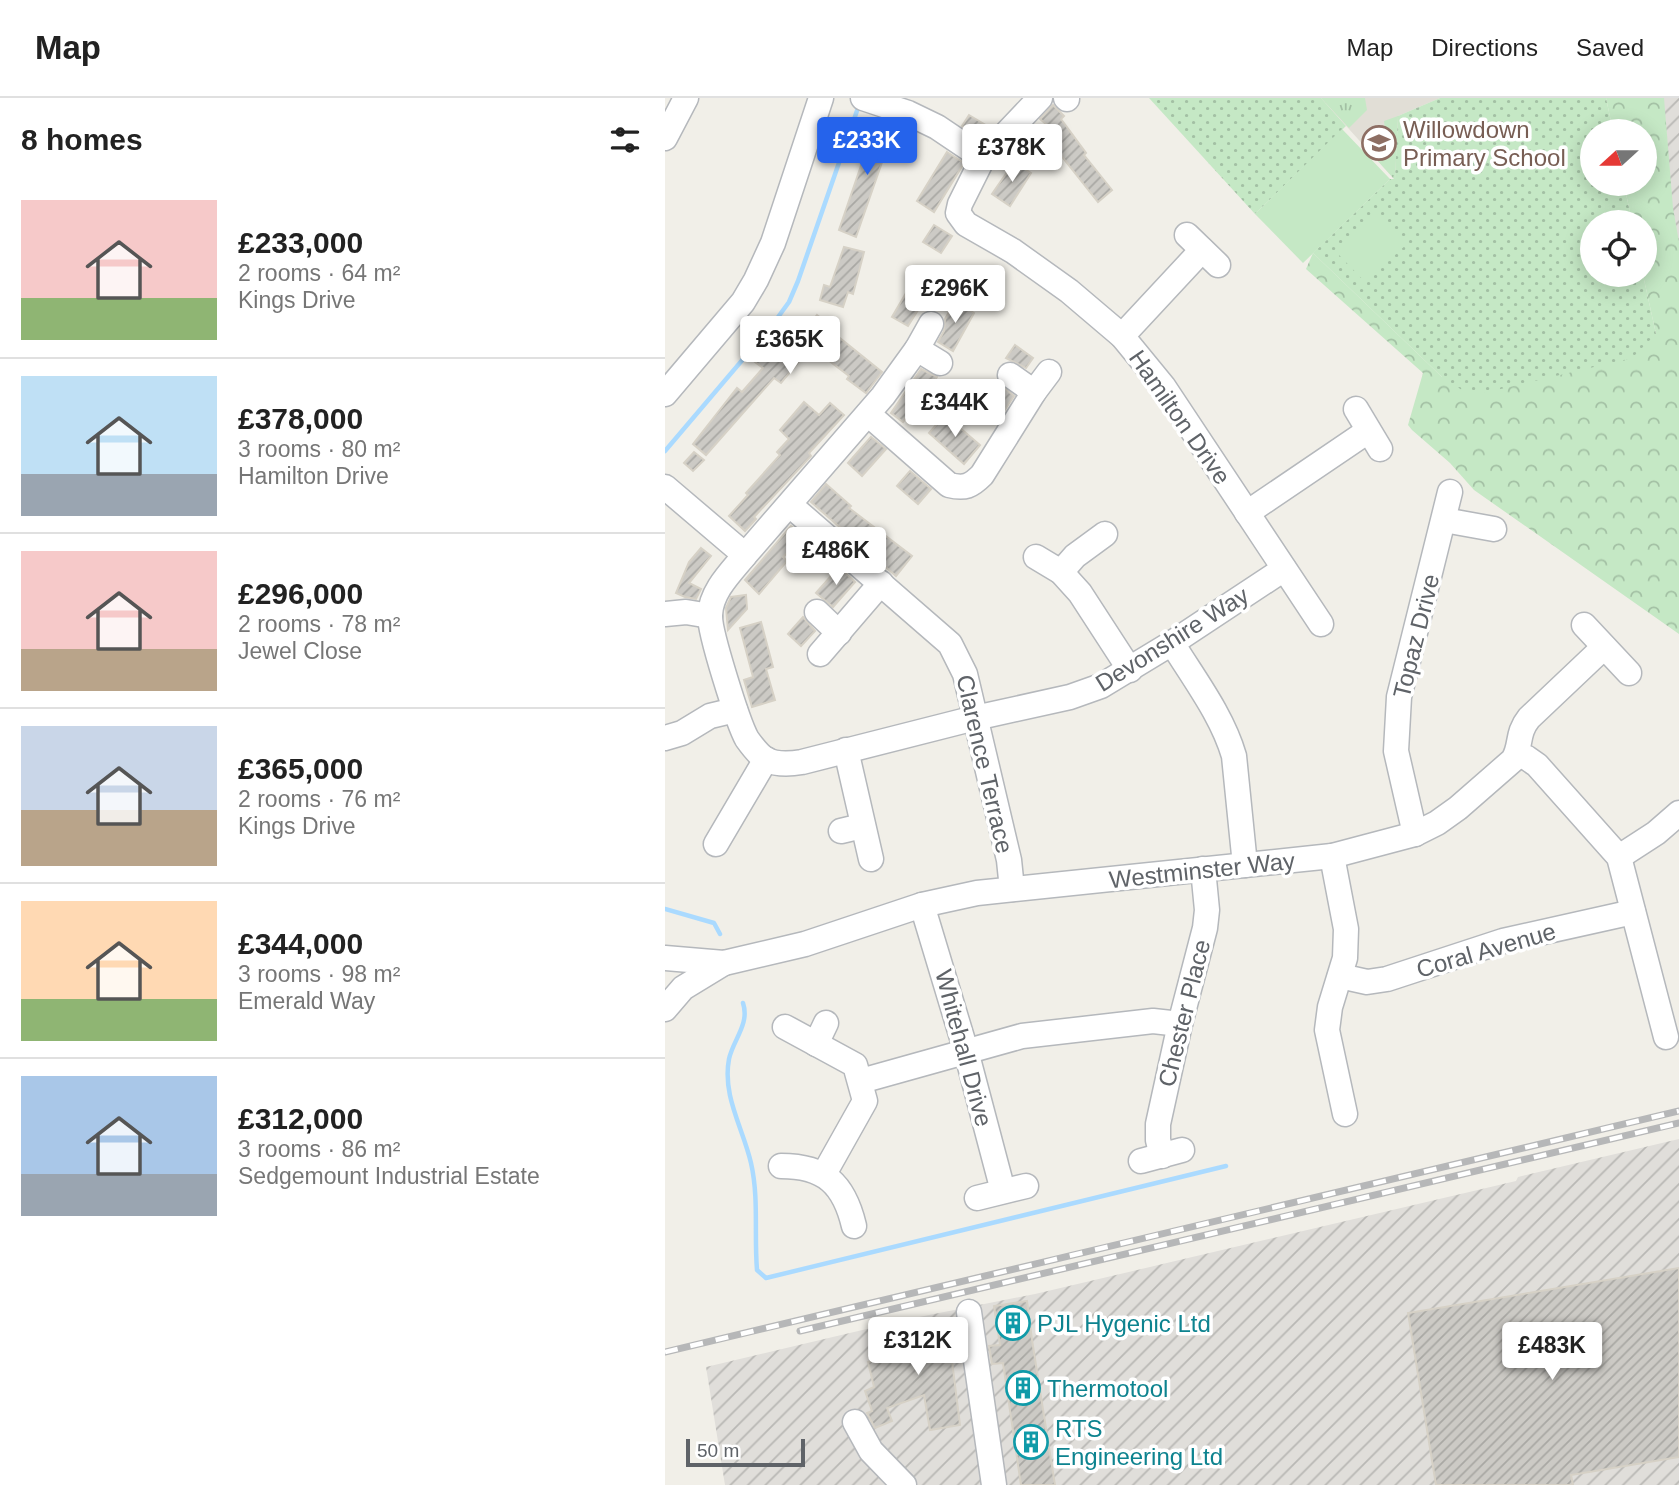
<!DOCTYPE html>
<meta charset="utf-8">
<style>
body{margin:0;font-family:Arial,sans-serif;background:#f2f2f2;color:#222;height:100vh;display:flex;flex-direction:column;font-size:26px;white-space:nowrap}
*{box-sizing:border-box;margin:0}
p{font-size:23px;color:#767676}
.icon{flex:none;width:38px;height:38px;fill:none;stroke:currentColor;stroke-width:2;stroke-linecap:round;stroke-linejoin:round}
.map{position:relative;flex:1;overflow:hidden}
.sheet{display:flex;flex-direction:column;background:#fff;width:665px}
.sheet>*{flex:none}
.needle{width:46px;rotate:249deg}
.controls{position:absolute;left:915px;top:21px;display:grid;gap:14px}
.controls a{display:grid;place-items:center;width:77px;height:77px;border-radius:50%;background:#fff;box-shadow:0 4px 18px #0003;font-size:35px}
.scale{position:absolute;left:21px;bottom:18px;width:119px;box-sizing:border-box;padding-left:7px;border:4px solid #5f6368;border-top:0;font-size:19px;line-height:24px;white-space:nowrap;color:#5f6368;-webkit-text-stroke:5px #fff;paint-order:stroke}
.price{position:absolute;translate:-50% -60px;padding:0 16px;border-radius:7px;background:#fff;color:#222;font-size:23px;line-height:46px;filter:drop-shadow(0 2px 4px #0008)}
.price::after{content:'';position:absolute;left:50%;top:42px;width:21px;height:16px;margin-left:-10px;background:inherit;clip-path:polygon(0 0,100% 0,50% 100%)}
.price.current{background:#2563eb;color:#fff}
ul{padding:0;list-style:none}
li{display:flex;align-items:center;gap:21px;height:175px;padding:0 21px}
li+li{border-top:2px solid #e0e0e0}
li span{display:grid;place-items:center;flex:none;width:196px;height:140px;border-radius:0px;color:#555}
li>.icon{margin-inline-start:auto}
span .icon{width:84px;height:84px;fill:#fffc;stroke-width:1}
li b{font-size:30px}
h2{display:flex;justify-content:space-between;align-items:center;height:84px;padding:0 21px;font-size:30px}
header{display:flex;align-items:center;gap:42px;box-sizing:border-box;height:98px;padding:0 35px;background:#fff;border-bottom:2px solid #e0e0e0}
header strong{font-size:33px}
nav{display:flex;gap:38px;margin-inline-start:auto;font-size:24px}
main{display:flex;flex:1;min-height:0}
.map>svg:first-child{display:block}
.industrial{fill:url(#industrial-furrows)}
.education{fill:#e1ded6}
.grass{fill:url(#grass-tufts)}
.forest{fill:url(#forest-crowns)}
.park{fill:url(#park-dots)}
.pitch{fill:#c5e8c5}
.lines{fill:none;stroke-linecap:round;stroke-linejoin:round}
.stream{stroke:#aadaff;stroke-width:4.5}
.building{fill:url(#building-hatch);stroke:#d6d1c6;stroke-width:2}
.minor-casing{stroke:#b5b8bc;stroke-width:27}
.minor{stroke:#fff;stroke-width:24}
.rail-casing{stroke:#b6b7b8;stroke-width:7}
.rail{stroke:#fff;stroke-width:4.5;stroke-dasharray:13;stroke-linecap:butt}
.labels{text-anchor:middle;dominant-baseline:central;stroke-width:7;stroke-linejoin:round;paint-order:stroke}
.education-label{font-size:24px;fill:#785e54;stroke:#fff;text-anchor:start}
.street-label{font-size:24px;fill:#5f6368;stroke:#fff}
.culture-label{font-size:24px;fill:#0d838f;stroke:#fff;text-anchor:start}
</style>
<header>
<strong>Map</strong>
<nav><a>Map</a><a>Directions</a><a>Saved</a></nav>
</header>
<main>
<section class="sheet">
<h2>8 homes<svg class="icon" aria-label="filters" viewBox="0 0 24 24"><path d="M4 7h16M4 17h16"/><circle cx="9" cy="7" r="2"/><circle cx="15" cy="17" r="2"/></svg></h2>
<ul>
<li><span style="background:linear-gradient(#f6c9c9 70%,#8fb573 0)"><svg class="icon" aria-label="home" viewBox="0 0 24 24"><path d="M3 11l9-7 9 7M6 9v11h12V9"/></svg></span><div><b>£233,000</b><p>2 rooms · 64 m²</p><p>Kings Drive</p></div></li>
<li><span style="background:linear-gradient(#bfe0f5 70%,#9aa5b1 0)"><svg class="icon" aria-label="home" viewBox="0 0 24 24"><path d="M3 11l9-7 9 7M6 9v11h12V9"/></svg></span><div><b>£378,000</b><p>3 rooms · 80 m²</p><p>Hamilton Drive</p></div></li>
<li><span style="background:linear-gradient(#f6c9c9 70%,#b9a48a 0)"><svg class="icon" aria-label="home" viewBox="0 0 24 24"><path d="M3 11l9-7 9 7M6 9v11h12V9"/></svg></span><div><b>£296,000</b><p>2 rooms · 78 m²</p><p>Jewel Close</p></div></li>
<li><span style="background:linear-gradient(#c9d6e8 60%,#b9a48a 0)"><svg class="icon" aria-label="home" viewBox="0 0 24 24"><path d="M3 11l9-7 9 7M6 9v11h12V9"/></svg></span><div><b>£365,000</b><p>2 rooms · 76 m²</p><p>Kings Drive</p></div></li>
<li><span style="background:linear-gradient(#ffd9b3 70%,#8fb573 0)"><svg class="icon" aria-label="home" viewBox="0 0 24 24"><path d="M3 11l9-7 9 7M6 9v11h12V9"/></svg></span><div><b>£344,000</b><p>3 rooms · 98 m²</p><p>Emerald Way</p></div></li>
<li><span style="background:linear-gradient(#a9c7e8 70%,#9aa5b1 0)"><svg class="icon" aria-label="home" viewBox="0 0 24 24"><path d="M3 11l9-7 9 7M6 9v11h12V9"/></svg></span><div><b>£312,000</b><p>3 rooms · 86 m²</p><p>Sedgemount Industrial Estate</p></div></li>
</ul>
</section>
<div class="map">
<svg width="1014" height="1387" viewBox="0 0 1014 1387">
<defs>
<pattern id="industrial-furrows" width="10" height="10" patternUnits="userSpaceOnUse" patternTransform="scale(1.75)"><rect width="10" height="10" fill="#e0deda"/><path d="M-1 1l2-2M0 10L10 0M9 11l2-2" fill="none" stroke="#b9b8b5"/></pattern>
<pattern id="grass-tufts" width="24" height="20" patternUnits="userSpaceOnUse" patternTransform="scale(1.75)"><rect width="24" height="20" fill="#c5e8c5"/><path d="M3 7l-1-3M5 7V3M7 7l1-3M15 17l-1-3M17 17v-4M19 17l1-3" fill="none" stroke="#a3c0a4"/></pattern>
<pattern id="forest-crowns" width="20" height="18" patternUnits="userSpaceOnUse" patternTransform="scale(1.75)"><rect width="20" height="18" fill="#c5e8c5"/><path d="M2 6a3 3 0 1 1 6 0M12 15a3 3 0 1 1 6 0" fill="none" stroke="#a3c0a4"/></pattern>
<pattern id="park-dots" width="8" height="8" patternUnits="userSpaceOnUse" patternTransform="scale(1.75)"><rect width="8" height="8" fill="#c5e8c5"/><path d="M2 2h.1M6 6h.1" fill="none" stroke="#a3c0a4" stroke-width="1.8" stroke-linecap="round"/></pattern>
<pattern id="building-hatch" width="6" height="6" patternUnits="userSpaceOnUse" patternTransform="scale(1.75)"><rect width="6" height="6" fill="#cccac5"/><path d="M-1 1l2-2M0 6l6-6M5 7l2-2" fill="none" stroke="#a9a8a4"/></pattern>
</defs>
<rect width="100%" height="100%" fill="#f1efe8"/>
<g class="industrial">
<path d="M 954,0 L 1014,0 L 1014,190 L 980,33 Z"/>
<path d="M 1014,1041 L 1014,1387 L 60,1387 L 41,1269 L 244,1221 L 370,1196 L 851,1083 L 853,1079 Z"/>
</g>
<path class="education" d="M 656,0 L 775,0 L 733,18 L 730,82 Z"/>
<g class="grass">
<path d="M 656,0 L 700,0 L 702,12 L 684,30 Z"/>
<path d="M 733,18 L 730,82 L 710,60 L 722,48 L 719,23 Z"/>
</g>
<path class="forest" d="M 941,0 L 999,0 L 1008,110 L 1014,144 L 1014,536 L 809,392 L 785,365 L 747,332 L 743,327 L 758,275 L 641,171 L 648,155 L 777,279 L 991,236 L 978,177 L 980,177 L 980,124 L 967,124 L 959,86 L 980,86 L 980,33 L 948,33 Z"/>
<g class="park">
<path d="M 484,0 L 656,0 L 681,28 L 590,116 Z"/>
<path d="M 775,0 L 941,0 L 948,33 L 928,33 L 928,86 L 959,86 L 967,124 L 928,124 L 928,177 L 978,177 L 991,236 L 967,260 L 806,298 L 777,279 L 648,155 L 725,81 L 730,81 L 733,18 Z"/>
</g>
<g class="pitch">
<path d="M 677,31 L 725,81 L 638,165 L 590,116 Z"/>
<path d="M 713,115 L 742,146 L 700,184 L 673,156 Z"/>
</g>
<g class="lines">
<g class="stream">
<path d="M 0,353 L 108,226 L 124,204 L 133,183 L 194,7"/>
<path d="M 0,811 L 49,825 L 55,836"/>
<path d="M 78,905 C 85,926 68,942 64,961 C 57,998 78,1030 86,1065 C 94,1100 89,1136 92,1172 L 101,1180 L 561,1068"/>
</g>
</g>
<g class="building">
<path d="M 388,7 L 399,18 L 396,21 L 421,55 L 419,57 L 447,92 L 433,104 L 383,41 L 391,35 L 375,21 Z"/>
<path d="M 304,17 L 324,29 L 316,40 L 297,28 Z"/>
<path d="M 212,21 L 230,27 L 191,139 L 174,132 Z"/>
<path d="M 282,54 L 299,65 L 269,114 L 252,103 Z"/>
<path d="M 349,64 L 366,75 L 345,108 L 327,96 Z"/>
<path d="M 269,127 L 287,138 L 276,155 L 258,144 Z"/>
<path d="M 179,149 L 199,154 L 188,196 L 183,194 L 178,209 L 155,202 L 159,187 L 165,189 Z"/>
<path d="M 248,183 L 265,193 L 243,228 L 227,219 Z"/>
<path d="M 290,203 L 309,215 L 288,253 L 273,244 L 279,233 L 280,221 Z"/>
<path d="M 152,217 L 162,225 L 160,228 L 217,274 L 201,295 L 182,281 L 184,278 L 146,249 L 116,285 L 109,280 L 41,357 L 28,346 L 72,290 L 77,294 L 98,270 L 90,264 L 106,245 L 121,257 Z"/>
<path d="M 350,247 L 368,260 L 361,270 L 341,260 Z"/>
<path d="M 256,271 L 272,279 L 256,304 L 254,303 L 238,324 L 226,315 Z"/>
<path d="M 333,285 L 349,298 L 337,316 L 320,306 Z"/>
<path d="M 139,304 L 154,317 L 165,305 L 179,317 L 144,355 L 146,358 L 89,419 L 91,421 L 80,433 L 64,418 L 83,397 L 81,395 L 115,357 L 112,354 L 124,341 L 115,332 Z"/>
<path d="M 280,317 L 315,347 L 299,366 L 264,335 Z"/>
<path d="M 206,339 L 221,351 L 197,378 L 183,365 Z"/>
<path d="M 29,354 L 39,362 L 28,373 L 19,365 Z"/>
<path d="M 245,373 L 266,391 L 253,406 L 232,388 Z"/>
<path d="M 161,386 L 186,408 L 184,410 L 247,458 L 231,478 L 146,404 Z"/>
<path d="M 126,428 L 138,438 L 118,459 L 122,463 L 94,496 L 80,482 Z"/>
<path d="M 36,450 L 46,458 L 24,485 L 36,491 L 31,501 L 20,499 L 11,495 L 24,464 Z"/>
<path d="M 174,469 L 190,484 L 168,509 L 151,495 Z"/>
<path d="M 81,497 L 82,511 L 63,532 L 61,510 L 66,499 Z"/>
<path d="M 138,519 L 150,533 L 136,548 L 123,536 Z"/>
<path d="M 96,524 L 108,569 L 101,571 L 110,602 L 87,609 L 79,582 L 88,579 L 75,530 Z"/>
<path d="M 1014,1170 L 1014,1359 L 906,1377 L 908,1387 L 771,1387 L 743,1215 Z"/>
<path d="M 362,1203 L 367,1242 L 390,1387 L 356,1387 L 338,1265 L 327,1266 L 324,1248 L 335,1247 L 329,1208 Z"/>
<path d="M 261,1221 L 263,1228 L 290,1221 L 292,1237 L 284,1239 L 295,1327 L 265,1332 L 259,1297 L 222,1310 L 227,1323 L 210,1330 L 202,1315 L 207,1313 L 200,1293 L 209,1289 L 203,1264 L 249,1253 L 245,1232 L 248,1231 L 247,1225 Z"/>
</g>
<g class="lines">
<g class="minor-casing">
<g id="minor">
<path d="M 198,0 L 243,15 L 272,29 L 318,60 L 295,106 L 293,115 L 301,126 L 348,153 L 404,193 L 457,238 L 498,288 L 656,526"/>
<path d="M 401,0 L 402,1"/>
<path d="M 0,40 L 21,0"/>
<path d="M 318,60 L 375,0"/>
<path d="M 522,137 L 553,167"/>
<path d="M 266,226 L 252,251 L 218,298 L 80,457 C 66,474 46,493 45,517 C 44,533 73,625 82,641 C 87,648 93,656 100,661 C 111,667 125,666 137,664 L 310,620 L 405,599 L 436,588 L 507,545 L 619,471"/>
<path d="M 457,238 L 537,152"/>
<path d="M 252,251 L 275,265"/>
<path d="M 345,277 L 369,294"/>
<path d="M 0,296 L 78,204 L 91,182 L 108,145 L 156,0"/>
<path d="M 691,311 L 715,351"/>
<path d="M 203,316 L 284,387 C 300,391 306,388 317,377 L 369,294 L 384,274"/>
<path d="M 0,389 L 80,457"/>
<path d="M 125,407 L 285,546 L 300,576 L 344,762 L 347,791"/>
<path d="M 582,415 L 703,333"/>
<path d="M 779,422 L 829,431"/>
<path d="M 371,459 L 396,474 L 415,495 L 465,572"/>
<path d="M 396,474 L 410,458 L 440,436"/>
<path d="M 152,514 L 174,535"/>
<path d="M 0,516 L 21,514 L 45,518"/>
<path d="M 919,527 L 964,575"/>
<path d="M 507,545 C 529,581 557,617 569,658 L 580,767"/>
<path d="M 155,556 L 216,485"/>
<path d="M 0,640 L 17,635 L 45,618 L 70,612"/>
<path d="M 181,652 L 206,761"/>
<path d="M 852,656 L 862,660 L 872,667 L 954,759 L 1001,939"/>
<path d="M 176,733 L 197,728"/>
<path d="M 750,736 L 731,653 L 734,599 L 785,394"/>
<path d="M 51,746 L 101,661"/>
<path d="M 667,758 L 681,831 L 680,860 L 665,909 L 662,932 L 680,1016"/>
<path d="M 954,759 L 991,735 L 1014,715"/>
<path d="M 257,807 L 301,953 L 338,1093"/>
<path d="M 0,860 L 59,865 L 140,846 L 257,807 L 312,795 L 667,758 L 750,736 L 772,725 L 793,710 L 848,662 C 857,648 851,636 864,620 L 939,549"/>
<path d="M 675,878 L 702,884 L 722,881 L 838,843 L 968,814"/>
<path d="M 0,911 L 18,890 L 59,865"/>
<path d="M 120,929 L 190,967 L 200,1003 L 159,1076"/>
<path d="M 151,946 L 161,925"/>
<path d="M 196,983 L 357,938 L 488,923 L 515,926"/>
<path d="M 497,1058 L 493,1042 L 493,1026 L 515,926 L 540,830 L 542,812 L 538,771"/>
<path d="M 476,1063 L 517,1052"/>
<path d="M 116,1068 C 160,1068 179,1086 189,1128"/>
<path d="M 312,1100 L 361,1088"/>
<path d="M 304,1214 L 329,1387"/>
<path d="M 190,1324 L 206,1353 L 239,1387"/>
</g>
</g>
<use href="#minor" class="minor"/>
<g class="rail-casing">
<g id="rail">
<path d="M 135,1233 L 1014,1025"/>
<path d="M 0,1254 L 1014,1013"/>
</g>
</g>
<use href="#rail" class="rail"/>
</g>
<defs>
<g id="school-ring" transform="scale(1.75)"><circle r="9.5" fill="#fff" stroke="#8d6e63" stroke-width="1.5"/><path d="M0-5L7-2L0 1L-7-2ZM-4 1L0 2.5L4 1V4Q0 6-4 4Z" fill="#8d6e63"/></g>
<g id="building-ring" transform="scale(1.75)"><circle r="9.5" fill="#fff" stroke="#0f9aa8" stroke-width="1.5"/><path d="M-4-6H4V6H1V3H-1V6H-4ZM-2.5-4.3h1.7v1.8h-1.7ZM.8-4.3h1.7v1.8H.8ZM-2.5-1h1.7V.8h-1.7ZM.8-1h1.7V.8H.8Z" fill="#0f9aa8"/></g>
</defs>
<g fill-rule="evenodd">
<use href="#school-ring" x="714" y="45"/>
<use href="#building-ring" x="348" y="1225"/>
<use href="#building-ring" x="358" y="1290"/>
<use href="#building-ring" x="366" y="1344"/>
</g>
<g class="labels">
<g class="education-label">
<text x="738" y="31">Willowdown<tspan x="738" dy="28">Primary School</tspan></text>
</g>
<g class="street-label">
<text transform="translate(515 319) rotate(55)">Hamilton Drive</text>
<text transform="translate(751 538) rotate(-76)">Topaz Drive</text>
<text transform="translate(507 541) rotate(-32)">Devonshire Way</text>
<text transform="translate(320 666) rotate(77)">Clarence Terrace</text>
<text transform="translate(537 772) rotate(-6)">Westminster Way</text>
<text transform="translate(821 852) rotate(-16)">Coral Avenue</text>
<text transform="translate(519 915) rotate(-76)">Chester Place</text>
<text transform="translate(299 950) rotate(75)">Whitehall Drive</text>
</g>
<g class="culture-label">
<text x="372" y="1225">PJL Hygenic Ltd</text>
<text x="382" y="1290">Thermotool</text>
<text x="390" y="1330">RTS<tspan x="390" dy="28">Engineering Ltd</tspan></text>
</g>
</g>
</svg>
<div class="controls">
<a><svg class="needle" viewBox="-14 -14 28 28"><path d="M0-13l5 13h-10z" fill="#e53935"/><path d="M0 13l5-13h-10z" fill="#767676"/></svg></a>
<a><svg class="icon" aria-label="locate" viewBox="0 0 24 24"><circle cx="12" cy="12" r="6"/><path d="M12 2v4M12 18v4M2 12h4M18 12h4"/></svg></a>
</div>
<div class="scale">50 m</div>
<b class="price current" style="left:202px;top:79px">£233K</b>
<b class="price" style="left:347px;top:86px">£378K</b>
<b class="price" style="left:290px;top:227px">£296K</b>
<b class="price" style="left:125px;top:278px">£365K</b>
<b class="price" style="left:290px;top:341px">£344K</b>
<b class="price" style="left:171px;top:489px">£486K</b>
<b class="price" style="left:253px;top:1279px">£312K</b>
<b class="price" style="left:887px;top:1284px">£483K</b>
</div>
</main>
